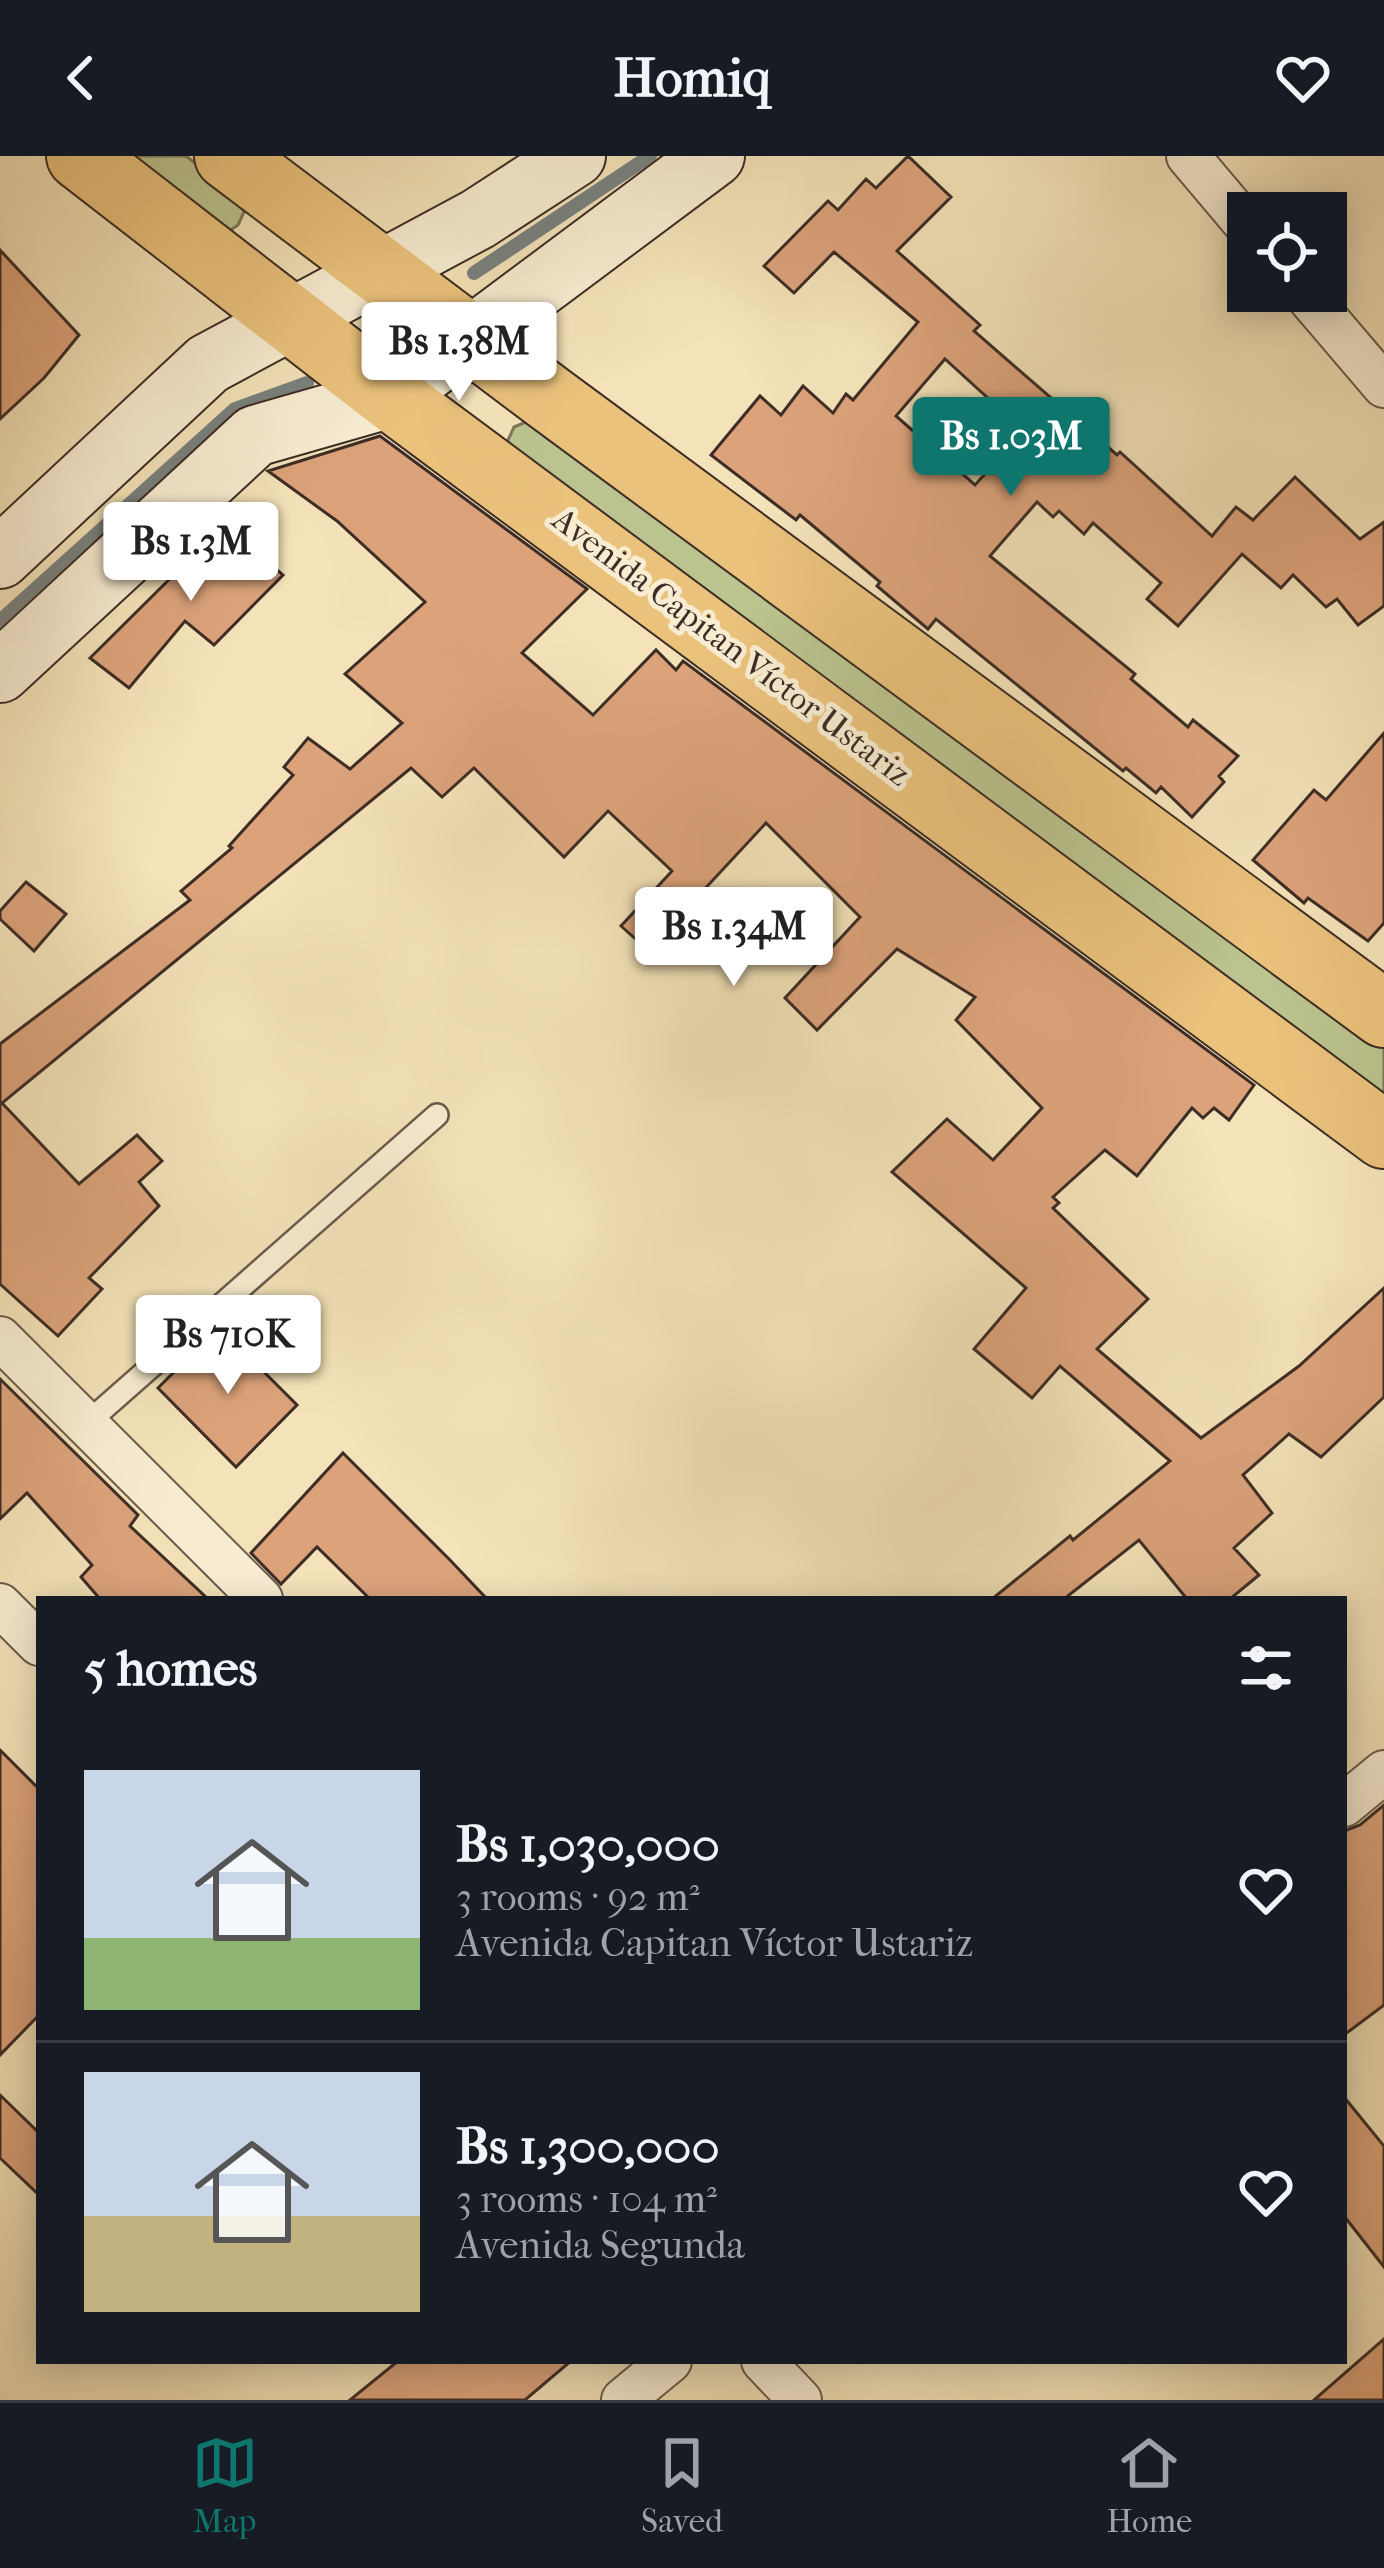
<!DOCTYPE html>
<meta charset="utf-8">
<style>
body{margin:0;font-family:"IM FELL French Canon",serif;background:#242831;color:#f1f3f6;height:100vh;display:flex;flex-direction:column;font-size:45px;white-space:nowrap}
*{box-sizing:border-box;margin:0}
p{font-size:39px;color:#9ea1a6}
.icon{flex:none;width:66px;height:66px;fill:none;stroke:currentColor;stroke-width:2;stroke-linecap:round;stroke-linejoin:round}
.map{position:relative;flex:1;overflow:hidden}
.panel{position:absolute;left:36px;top:1440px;width:1311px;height:768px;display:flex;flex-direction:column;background:#171b24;border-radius:0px;box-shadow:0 6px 30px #0003}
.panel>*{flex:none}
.fabs{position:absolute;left:1227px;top:36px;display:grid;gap:24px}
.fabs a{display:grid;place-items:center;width:120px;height:120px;border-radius:0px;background:#171b24;box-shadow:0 6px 30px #0003;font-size:60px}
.price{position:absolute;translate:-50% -102px;padding:0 27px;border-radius:12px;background:#fff;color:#222;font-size:39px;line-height:78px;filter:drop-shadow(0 3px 6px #0008)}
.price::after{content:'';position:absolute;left:50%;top:72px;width:36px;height:27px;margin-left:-18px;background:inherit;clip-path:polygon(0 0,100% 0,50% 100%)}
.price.selected{background:#0f766e;color:#fff}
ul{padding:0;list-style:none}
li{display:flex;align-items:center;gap:36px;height:300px;padding:0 48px}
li+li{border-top:3px solid #363941}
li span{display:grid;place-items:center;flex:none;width:336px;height:240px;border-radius:0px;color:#555}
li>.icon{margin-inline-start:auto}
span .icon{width:144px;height:144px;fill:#fffc;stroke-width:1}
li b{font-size:51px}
h2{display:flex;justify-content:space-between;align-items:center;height:144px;padding:0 48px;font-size:51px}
header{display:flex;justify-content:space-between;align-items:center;height:156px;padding:0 48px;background:#171b24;font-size:54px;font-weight:800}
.tabs{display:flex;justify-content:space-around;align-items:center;height:168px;border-top:3px solid #363941;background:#171b24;font-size:33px;color:#9ea1a6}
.tabs a{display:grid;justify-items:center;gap:6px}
.tabs .selected{color:#0f766e}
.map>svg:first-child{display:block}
.green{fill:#bbc48f;stroke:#7c785a;stroke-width:3}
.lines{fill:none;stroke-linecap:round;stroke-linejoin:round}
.stream{stroke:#79827f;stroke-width:14}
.building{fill:#dca37b;stroke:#3d2d26;stroke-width:3;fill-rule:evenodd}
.service-casing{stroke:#6b5a4b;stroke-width:26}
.minor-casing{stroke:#6b5a4b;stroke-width:46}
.secondary-casing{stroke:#3d2d26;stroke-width:64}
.primary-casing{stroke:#3d2d26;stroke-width:70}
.service{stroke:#f8edd2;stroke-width:21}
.minor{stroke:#f8edd2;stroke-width:42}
.secondary{stroke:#f8edd2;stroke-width:60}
.primary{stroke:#eac27c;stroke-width:66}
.labels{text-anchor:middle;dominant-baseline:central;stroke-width:10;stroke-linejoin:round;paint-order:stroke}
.street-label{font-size:33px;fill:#3d2d26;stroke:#f8edd2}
</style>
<header><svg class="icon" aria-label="back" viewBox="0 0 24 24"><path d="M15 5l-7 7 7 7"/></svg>Homiq<svg class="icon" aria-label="heart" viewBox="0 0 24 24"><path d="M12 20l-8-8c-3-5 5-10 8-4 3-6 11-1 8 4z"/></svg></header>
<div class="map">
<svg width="1384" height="2244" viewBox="0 0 1384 2244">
<rect width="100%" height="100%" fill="#f4e3b9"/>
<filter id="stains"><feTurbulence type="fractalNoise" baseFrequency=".00167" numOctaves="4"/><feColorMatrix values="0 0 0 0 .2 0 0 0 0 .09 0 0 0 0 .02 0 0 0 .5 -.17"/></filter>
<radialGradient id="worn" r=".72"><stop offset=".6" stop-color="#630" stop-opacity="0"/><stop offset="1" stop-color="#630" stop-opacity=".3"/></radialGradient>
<g class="green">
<path d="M 115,0 L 186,0 L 236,39 L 244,56 L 238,69 L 228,76 Z"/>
<path d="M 526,266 L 1384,888 L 1384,951 L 509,295 L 508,284 L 514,271 Z"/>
</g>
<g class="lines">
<g class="stream">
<path d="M 474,117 L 650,0"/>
<path d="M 0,465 L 235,253 L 307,227"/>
</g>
</g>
<g class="building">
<path d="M 908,0 L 951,41 L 897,95 L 980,169 L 974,175 L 1117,299 L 1120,296 L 1212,380 L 1236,351 L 1253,364 L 1295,321 L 1360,383 L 1384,366 L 1384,450 L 1358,469 L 1337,443 L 1326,451 L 1293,419 L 1281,432 L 1242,398 L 1178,470 L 1147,443 L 1161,427 L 1093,367 L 1084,378 L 1059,355 L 1053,361 L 1037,346 L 990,400 L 1135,518 L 1131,523 L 1188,571 L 1193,564 L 1238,600 L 1219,620 L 1224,626 L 1192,661 L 1161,631 L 1156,637 L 1126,612 L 1123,615 L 936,463 L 928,473 L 877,430 L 880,426 L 800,359 L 796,364 L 711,299 L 760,240 L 781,259 L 803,230 L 833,257 L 846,238 L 853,244 L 918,166 L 834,96 L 794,137 L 764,110 L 828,45 L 838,54 L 866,23 L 876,32 ZM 945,203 L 1024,275 L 975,329 L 896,260 Z"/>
<path d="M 0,94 L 79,179 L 44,222 L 0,263 Z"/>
<path d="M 380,280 L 587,433 L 522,497 L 593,559 L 656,494 L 676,514 L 683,505 L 1254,929 L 1229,964 L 1214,952 L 1203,962 L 1192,952 L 1137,1020 L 1105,994 L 1053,1041 L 1059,1047 L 1053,1052 L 1148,1143 L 1097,1193 L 1201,1282 L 1299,1210 L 1384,1132 L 1384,1241 L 1321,1301 L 1289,1278 L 1243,1319 L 1272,1357 L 1234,1392 L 1259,1419 L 1230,1443 L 1187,1443 L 1139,1384 L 1064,1443 L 992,1443 L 1070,1380 L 1073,1384 L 1170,1305 L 1060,1210 L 1032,1242 L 974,1193 L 1026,1132 L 892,1016 L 947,963 L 993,1004 L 1042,952 L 956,864 L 975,841 L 897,793 L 817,874 L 785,842 L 860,761 L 766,667 L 648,794 L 621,770 L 672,715 L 608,655 L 564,701 L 474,612 L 442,641 L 411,612 L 2,947 L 79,1028 L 137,979 L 162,1005 L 139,1026 L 159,1050 L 89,1122 L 102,1133 L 58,1180 L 0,1128 L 0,888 L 190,744 L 181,735 L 232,692 L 229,690 L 293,619 L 284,611 L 308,582 L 350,613 L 402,567 L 345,518 L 425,446 L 337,365 L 268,315 Z"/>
<path d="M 225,368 L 283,419 L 214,489 L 185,465 L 129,532 L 90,502 Z"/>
<path d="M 1384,577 L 1384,767 L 1368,785 L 1308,742 L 1304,747 L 1253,704 L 1314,634 L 1326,644 Z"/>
<path d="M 26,726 L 66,758 L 34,795 L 0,763 L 0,755 Z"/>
<path d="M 219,1171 L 297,1249 L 236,1311 L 158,1232 Z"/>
<path d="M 0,1223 L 138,1359 L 130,1370 L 208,1443 L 100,1443 L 81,1421 L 92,1409 L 27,1337 L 0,1363 Z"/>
<path d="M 343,1297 L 450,1404 L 487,1443 L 370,1443 L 317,1391 L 281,1428 L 251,1397 Z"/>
<path d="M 0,1594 L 39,1633 L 39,1859 L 0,1899 Z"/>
<path d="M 1384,1649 L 1384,1849 L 1344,1879 L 1344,1675 L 1360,1669 Z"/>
<path d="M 0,1939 L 39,1977 L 39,2039 L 0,2002 Z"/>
<path d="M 1344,1941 L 1384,1990 L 1384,2111 L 1344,2060 Z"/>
<path d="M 1384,2183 L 1384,2244 L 1314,2244 Z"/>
<path d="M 398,2205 L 571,2205 L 525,2244 L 350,2244 Z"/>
</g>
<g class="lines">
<g class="service-casing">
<path id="service" d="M 86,1268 L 437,959"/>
</g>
<g class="minor-casing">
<g id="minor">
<path d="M 1188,0 L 1248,71"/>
<path d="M 1303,135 L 1384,230"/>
<path d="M 0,1182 L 261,1443"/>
<path d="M 0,1449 L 39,1488"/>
<path d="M 1344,1649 L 1384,1616"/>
<path d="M 763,2205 L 800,2244"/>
<path d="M 623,2244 L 670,2205"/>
</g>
</g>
<g class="secondary-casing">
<g id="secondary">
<path d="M 0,402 L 208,208 L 478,63 L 575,0"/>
<path d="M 0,516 L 255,280 L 391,241 L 714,0"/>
</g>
</g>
<g class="primary-casing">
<g id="primary">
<path d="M 80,0 L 391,241 L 1384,979"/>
<path d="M 228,0 L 549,242 L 1384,858"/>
</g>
</g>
<use href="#service" class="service"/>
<use href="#minor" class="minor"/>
<use href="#secondary" class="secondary"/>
<use href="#primary" class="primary"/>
</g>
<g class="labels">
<g class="street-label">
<text transform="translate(731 491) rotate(37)">Avenida Capitan Víctor Ustariz</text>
</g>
</g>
<rect width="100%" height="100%" filter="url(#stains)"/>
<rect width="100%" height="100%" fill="url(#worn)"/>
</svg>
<div class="fabs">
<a><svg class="icon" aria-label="locate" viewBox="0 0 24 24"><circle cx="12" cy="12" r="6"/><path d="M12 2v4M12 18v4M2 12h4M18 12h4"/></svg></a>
</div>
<b class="price" style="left:459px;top:248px">Bs 1.38M</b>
<b class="price selected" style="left:1011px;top:343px">Bs 1.03M</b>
<b class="price" style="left:191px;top:448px">Bs 1.3M</b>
<b class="price" style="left:734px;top:833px">Bs 1.34M</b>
<b class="price" style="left:228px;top:1241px">Bs 710K</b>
<section class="panel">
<h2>5 homes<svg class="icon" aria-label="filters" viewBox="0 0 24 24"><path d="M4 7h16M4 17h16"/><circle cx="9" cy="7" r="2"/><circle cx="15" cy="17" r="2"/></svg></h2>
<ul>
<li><span style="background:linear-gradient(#c9d6e8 70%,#8fb573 0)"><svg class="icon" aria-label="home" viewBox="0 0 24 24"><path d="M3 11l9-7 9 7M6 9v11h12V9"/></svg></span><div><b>Bs 1,030,000</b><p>3 rooms · 92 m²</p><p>Avenida Capitan Víctor Ustariz</p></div><svg class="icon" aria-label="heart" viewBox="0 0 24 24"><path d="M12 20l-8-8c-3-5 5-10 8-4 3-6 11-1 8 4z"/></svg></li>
<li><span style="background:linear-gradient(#c9d6e8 60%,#c2b280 0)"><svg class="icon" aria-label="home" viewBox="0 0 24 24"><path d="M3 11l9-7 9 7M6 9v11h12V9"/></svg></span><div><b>Bs 1,300,000</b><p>3 rooms · 104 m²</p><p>Avenida Segunda</p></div><svg class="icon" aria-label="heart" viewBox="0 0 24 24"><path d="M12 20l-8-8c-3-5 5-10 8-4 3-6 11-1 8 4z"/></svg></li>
</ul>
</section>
</div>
<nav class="tabs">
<a class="selected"><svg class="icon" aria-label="map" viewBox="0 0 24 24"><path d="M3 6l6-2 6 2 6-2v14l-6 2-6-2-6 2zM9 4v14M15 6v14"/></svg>Map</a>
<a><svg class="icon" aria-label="saved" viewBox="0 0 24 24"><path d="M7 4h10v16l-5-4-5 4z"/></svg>Saved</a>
<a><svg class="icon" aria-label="home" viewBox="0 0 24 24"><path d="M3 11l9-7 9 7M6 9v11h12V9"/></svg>Home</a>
</nav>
